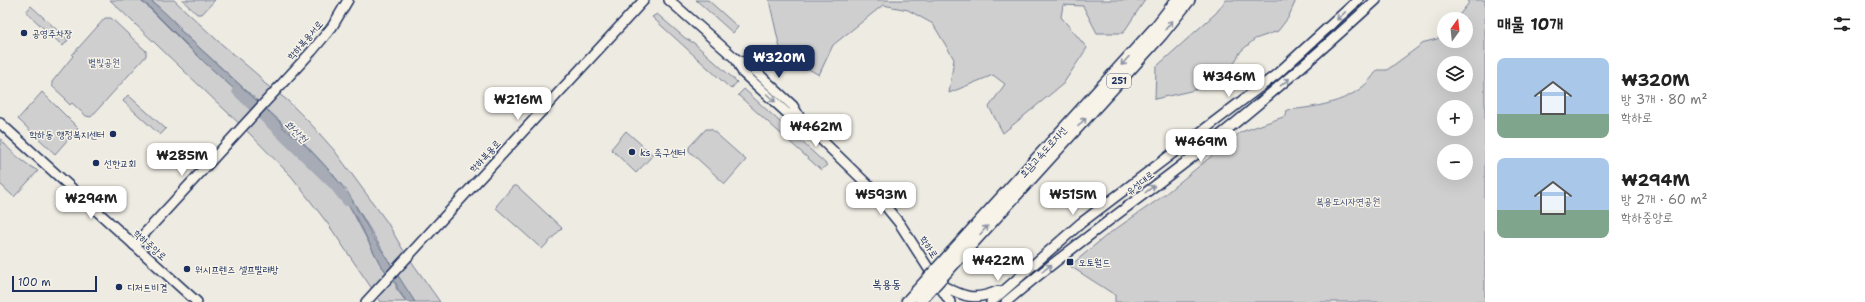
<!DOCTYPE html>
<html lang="ko">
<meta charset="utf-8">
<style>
body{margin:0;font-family:"Shantell Sans","Poor Story",sans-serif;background:#f2f2f2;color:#222;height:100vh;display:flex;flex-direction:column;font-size:15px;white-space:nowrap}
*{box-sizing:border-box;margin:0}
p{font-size:13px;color:#767676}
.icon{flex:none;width:22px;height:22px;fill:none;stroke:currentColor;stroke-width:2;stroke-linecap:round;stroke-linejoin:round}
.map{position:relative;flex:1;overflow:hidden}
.details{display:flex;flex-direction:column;background:#fff;width:380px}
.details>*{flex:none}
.needle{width:26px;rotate:15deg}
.fabs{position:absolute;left:1437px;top:12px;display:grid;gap:8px}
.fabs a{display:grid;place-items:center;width:36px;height:36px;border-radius:50%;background:#fff;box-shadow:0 4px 16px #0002;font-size:20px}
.scale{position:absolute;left:12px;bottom:10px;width:85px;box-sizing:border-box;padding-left:4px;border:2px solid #1b2f5e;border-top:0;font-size:11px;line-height:14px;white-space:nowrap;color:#1b2f5e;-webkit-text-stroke:3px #f7f3e8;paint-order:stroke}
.price{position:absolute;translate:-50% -34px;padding:0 9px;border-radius:8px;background:#fff;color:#222;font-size:13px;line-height:26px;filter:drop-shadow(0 1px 2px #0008)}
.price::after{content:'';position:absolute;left:50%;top:24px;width:12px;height:9px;margin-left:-6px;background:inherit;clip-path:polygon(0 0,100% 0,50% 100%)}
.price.active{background:#1b2f5e;color:#fff}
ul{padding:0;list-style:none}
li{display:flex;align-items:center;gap:12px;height:100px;padding:0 12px}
li span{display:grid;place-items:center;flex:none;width:112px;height:80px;border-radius:8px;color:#555}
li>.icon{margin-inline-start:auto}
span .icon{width:48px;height:48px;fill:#fffc;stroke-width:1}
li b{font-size:17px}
h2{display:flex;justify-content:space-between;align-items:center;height:48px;padding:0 12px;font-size:17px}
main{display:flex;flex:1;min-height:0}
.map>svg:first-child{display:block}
.green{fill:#cfcfcf;stroke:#757f96;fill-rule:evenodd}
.water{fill:#a6abb5;stroke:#6e7992}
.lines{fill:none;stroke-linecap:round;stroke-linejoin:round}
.river{stroke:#a6abb5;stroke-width:10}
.secondary-casing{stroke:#1b2f5e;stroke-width:12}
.highway-casing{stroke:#1b2f5e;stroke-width:14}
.secondary{stroke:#f7f3e8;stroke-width:9}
.highway{stroke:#f7f3e8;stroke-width:11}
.highway-bridge-casing{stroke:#1b2f5e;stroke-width:14;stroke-linecap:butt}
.highway-bridge{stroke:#f7f3e8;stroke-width:11}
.oneway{stroke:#8991a3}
.poi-dot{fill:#1b2f5e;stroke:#f7f3e8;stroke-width:1.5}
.labels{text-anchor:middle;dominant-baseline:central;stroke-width:3;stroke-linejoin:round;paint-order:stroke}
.shield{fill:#f7f3e8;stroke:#5d6a87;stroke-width:1}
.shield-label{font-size:9px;font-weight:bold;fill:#1b2f5e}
.poi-label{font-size:10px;fill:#1b2f5e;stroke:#f7f3e8;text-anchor:start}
.street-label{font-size:10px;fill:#1b2f5e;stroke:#f7f3e8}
.park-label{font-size:10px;fill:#3f4f75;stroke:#f7f3e8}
.water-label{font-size:11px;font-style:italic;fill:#455478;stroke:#f7f3e8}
.quarter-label{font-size:12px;fill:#1b2f5e;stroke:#f7f3e8}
</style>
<main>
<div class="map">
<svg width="1485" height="302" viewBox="0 0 1485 302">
<rect width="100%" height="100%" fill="#eeebe2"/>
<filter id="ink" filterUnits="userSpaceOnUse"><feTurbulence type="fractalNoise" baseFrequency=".025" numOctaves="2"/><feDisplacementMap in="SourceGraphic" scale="8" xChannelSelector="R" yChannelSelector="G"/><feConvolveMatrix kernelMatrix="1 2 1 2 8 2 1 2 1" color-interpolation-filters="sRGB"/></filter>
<g filter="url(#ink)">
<g class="green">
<path d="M 110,0 L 139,0 L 147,6 L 185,44 L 265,117 L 334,184 L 350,207 L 380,264 L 396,285 L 396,288 L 406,302 L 381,302 L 328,224 L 292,177 L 249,133 Z"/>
<path d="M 151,0 L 174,0 L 218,41 L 259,76 L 264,83 L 287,100 L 310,123 L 334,150 L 387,222 L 402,248 L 440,302 L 415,302 L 403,284 L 347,191 L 320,160 L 303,142 L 283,126 L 281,122 L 180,30 L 181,28 Z"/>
<path d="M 182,0 L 215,0 L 202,14 L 197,14 Z"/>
<path d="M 696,0 L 708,0 L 738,27 L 733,33 Z"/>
<path d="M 769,0 L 1145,0 L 1123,33 L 1097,33 L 1083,6 L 1063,5 L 1061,17 L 1087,48 L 1063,84 L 1003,133 L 989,107 L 1005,84 L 993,75 L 949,93 L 954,59 L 933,24 L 908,10 L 883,5 L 833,45 L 819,75 L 781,53 Z"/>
<path d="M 1226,0 L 1296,0 L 1288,18 L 1278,31 L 1255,39 L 1241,51 L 1227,75 L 1208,87 L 1155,99 L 1156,67 L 1216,13 Z"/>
<path d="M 1469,0 L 1485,0 L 1485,302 L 1115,302 L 1115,295 L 1070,266 L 1107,235 L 1159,199 L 1241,132 L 1286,116 L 1287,110 C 1320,107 1359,101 1377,70 L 1387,70 L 1425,42 L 1437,39 L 1444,33 L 1444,41 L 1466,41 L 1466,19 L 1456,19 L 1468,4 ZM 1444,63 L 1466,63 L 1466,85 L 1444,85 ZM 1444,107 L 1466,107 L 1466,129 L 1444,129 ZM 1444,151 L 1466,151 L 1466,173 L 1444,173 Z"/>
<path d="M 31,6 L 68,40 L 63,46 L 26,12 Z"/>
<path d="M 657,14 L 685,38 L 694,43 L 737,82 L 731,89 L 652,17 Z"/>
<path d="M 105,18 L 111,18 L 146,51 L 146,56 L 91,117 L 86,116 L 72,103 L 70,105 L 64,99 L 65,98 L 52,86 L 52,82 L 73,56 L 72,55 Z"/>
<path d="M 744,89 L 827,165 L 821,170 L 738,95 Z"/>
<path d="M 42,92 L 78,128 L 55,154 L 18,119 Z"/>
<path d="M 128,95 L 166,129 L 160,135 L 123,101 Z"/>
<path d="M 706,129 L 711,129 L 746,160 L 725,184 L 689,151 L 689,147 Z"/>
<path d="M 626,131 L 653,155 L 636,173 L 611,149 Z"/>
<path d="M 0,138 C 10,152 23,162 38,171 L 14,197 L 0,184 Z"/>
<path d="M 513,186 L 517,186 L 562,228 L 542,249 L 496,208 L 497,205 Z"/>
</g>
<path class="water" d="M 140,0 L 150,0 C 161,9 172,18 180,30 L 281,123 L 282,127 L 302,142 L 332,173 L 354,203 L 373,237 L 415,302 L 407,302 L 397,288 L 397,285 L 380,264 L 355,215 L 334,183 L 265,117 L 204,62 L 147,5 Z"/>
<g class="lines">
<path class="river" d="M 237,91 L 334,185 L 347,201"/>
<g class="secondary-casing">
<g id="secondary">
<path d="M 669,0 L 736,59 L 750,66 L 793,106 L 802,121"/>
<path d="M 736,59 L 743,73 L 787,113 L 802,121 L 869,186 L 900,224 L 950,302"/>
<path d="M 0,123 L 197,302"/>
<path d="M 134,245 L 312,51 L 332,27 L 348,0"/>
<path d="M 939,284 C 963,296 972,302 998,291"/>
<path d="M 366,302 L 644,0"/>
<path d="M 991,302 L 1081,223 L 1277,74 L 1358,0"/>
<path d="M 1006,302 C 1074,244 1148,193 1218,137 C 1273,93 1325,47 1376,0"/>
</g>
</g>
<g class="highway-casing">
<g id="highway">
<path d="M 952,252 L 1156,27 L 1177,0"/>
<path d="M 958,259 L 1162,34 L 1189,0"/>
<path d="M 907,302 L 916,292"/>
</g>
</g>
<use href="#secondary" class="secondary"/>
<use href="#highway" class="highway"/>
<g class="highway-bridge-casing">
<g id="highway-bridge">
<path d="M 916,292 L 952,252"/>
<path d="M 921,300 L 958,259"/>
</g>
</g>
<use href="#highway-bridge" class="highway-bridge"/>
</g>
<defs><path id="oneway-shaft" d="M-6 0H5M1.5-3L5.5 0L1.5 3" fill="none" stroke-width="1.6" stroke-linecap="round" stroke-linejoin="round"/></defs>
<g class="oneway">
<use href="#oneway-shaft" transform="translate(1341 16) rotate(137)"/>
<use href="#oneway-shaft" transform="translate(1169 25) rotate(-51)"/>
<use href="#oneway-shaft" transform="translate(1125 61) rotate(132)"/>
<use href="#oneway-shaft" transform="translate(1285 82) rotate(-40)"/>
<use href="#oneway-shaft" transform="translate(771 98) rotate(42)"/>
<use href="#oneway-shaft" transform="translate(1082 122) rotate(-48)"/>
<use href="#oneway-shaft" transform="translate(1150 189) rotate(-38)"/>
<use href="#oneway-shaft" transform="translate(984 230) rotate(-48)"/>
<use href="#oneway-shaft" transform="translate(1047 268) rotate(-38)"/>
</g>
</g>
<g class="poi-dot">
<circle cx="24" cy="33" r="4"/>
<circle cx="113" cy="134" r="4"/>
<circle cx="632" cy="152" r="4"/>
<circle cx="96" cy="163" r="4"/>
<rect x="1066" y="258" width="8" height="8" rx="2"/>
<circle cx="187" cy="269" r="4"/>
<circle cx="119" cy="287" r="4"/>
</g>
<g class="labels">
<rect class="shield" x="1107" y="74" width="24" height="14" rx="3"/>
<g class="shield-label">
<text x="1119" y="81">251</text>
</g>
<g class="poi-label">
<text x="32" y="33">공영주차장</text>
<text x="105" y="134" text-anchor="end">학하동 행정복지센터</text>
<text x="640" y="152">ks 축구센터</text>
<text x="104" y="163">선한교회</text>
<text x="1078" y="262">오토월드</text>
<text x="195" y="269">워시프렌즈 셀프빨래방</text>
<text x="127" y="287">디저트비결</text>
</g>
<g class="street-label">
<text transform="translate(305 40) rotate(-49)">학하복용서로</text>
<text transform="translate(1043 152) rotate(-48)">호남고속도로지선</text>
<text transform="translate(485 156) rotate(-47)">학하복용로</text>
<text transform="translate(1140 183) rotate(-38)">유성대로</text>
<text transform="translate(150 245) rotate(42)">학하중앙로</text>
<text transform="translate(929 247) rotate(57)">학하로</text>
</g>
<g class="park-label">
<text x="104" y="62">별빛공원</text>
<text x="1348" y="201">복용도시자연공원</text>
</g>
<g class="water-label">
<text transform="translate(296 132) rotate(44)">화산천</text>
</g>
<g class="quarter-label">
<text x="887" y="284">복용동</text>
</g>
</g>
</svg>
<div class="fabs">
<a><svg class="needle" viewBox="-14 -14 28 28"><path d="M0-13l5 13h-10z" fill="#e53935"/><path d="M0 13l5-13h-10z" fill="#767676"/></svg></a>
<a><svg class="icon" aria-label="layers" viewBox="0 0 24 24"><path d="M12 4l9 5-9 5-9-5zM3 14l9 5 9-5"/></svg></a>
<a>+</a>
<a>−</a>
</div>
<div class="scale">100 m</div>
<b class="price active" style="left:779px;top:79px">₩320M</b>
<b class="price" style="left:1229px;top:98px">₩346M</b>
<b class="price" style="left:518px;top:121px">₩216M</b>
<b class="price" style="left:816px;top:148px">₩462M</b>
<b class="price" style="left:1201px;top:163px">₩469M</b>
<b class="price" style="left:182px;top:177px">₩285M</b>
<b class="price" style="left:881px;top:216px">₩593M</b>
<b class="price" style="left:1073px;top:216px">₩515M</b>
<b class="price" style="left:91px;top:220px">₩294M</b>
<b class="price" style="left:998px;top:282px">₩422M</b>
</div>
<section class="details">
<h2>매물 10개<svg class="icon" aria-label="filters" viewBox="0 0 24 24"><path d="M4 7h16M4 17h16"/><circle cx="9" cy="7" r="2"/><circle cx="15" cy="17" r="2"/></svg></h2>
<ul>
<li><span style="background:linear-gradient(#a9c7e8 70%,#7fa58c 0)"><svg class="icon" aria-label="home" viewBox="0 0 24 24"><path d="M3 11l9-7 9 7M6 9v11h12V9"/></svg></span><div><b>₩320M</b><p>방 3개 · 80 m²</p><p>학하로</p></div></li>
<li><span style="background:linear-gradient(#a9c7e8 65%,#7fa58c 0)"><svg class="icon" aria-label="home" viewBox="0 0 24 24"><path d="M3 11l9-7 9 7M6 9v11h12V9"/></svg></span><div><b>₩294M</b><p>방 2개 · 60 m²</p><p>학하중앙로</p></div></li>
</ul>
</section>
</main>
